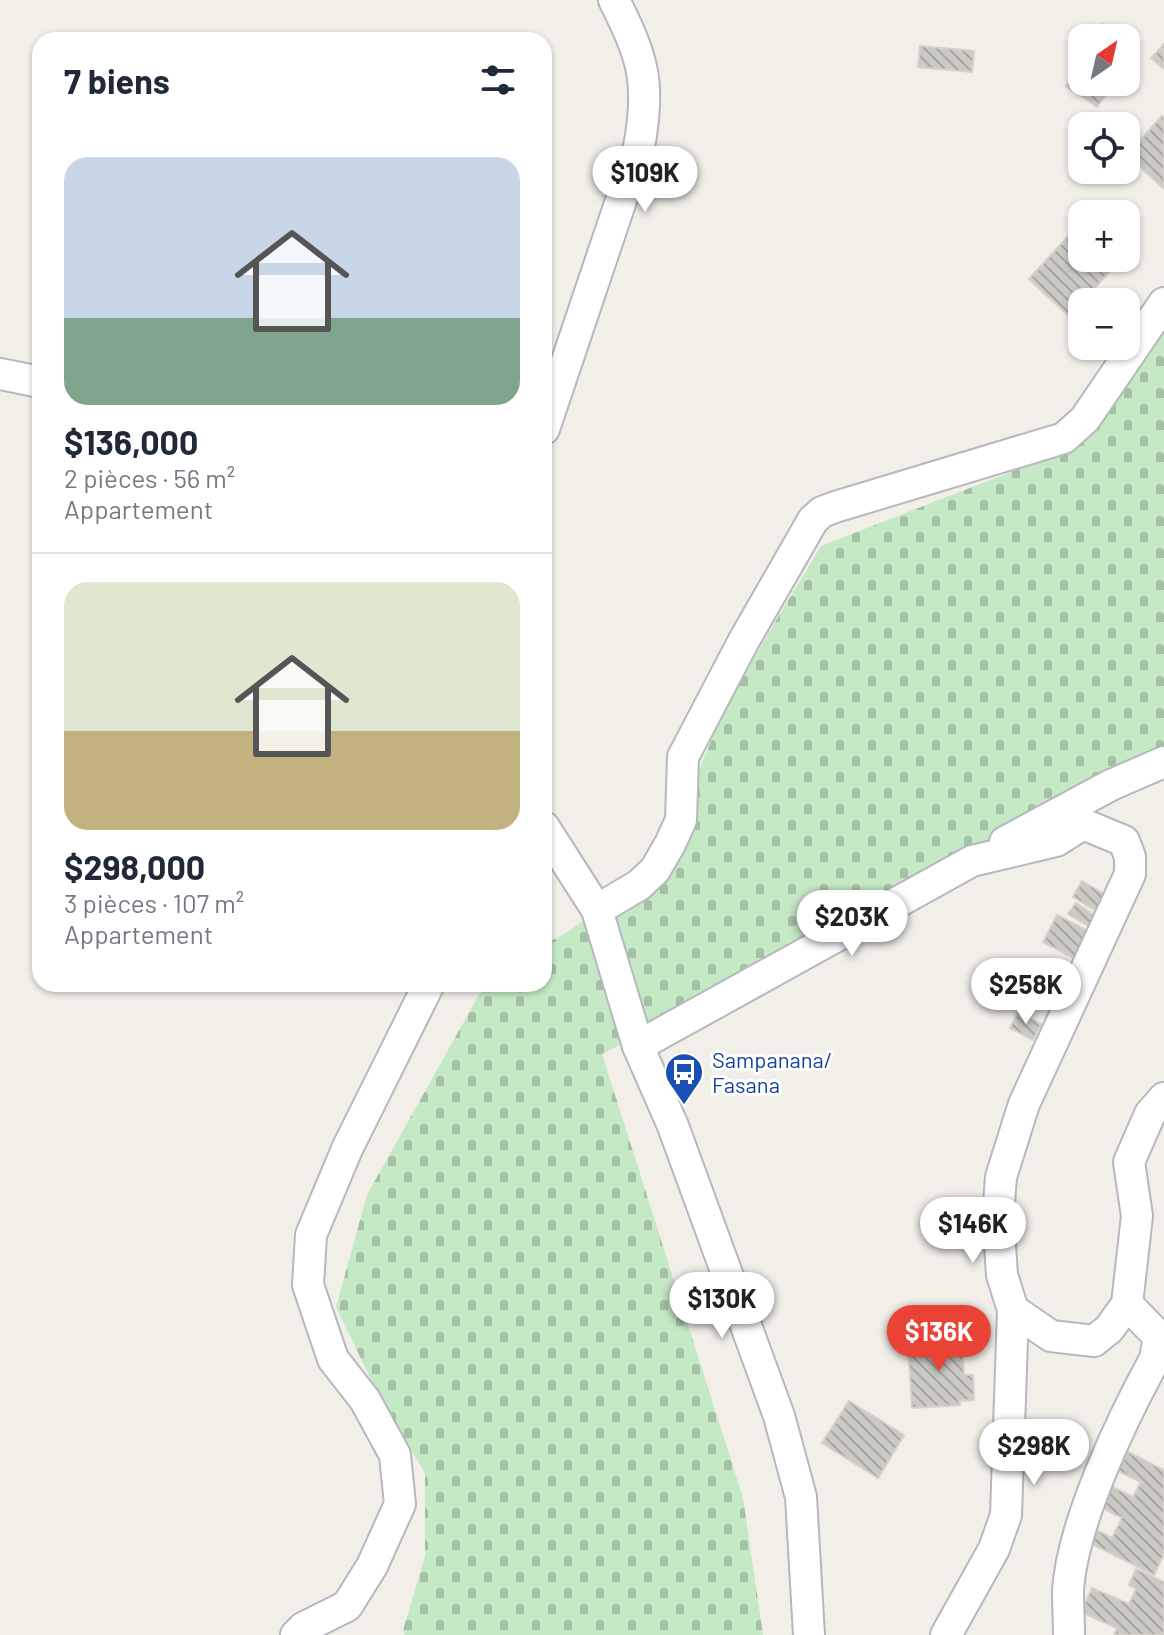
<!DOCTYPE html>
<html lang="fr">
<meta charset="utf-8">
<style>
body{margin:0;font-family:Barlow,sans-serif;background:#f6f6f7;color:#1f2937;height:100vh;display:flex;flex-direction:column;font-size:30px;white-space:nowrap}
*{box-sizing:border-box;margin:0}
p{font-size:26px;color:#747a83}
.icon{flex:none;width:44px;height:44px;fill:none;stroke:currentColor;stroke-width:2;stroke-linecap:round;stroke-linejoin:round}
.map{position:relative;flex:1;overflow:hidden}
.details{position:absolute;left:32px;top:32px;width:520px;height:960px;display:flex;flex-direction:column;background:#fff;border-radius:24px;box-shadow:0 2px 6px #0004}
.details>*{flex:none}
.needle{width:52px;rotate:34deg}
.controls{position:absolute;left:1068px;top:24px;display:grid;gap:16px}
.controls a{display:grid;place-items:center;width:72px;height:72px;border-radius:16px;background:#fff;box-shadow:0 2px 6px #0004;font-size:40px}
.price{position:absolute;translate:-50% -68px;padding:0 18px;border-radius:28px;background:#fff;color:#222;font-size:26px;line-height:52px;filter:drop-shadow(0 2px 4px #0008)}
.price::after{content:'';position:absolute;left:50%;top:48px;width:24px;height:18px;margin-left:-12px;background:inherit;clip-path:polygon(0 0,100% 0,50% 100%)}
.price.current{background:#ea4335;color:#fff}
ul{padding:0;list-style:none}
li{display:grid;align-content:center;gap:16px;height:424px;padding:0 32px}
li+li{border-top:2px solid #e0e1e3}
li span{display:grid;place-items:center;height:248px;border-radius:24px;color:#555}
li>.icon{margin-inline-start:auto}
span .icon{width:144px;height:144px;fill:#fffc;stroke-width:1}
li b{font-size:34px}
h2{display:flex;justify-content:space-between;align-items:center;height:96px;padding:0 32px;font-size:34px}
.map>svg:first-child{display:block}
.cemetery{fill:url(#cemetery-stones)}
.building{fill:url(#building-back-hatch);stroke:#d6d1c6;stroke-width:2}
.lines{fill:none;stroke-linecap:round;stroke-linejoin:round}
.minor-casing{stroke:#b5b8bc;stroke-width:34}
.minor{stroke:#fff;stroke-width:30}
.labels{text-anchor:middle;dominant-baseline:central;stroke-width:6;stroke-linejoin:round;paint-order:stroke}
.transit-label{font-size:22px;fill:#164399;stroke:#fff;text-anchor:start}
</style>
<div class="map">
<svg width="1164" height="1635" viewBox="0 0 1164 1635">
<defs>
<pattern id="cemetery-stones" width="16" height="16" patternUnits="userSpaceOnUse" patternTransform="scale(2)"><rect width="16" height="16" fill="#c5e8c5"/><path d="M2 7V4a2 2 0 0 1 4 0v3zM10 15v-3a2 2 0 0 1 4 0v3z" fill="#a3c0a4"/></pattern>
<pattern id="building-back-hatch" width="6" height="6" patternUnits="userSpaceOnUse" patternTransform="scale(2)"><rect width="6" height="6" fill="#cccac5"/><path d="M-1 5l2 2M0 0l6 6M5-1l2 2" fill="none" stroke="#a9a8a4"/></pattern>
</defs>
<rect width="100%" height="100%" fill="#f1efe8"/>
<path class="cemetery" d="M 1164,318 L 1164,762 L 853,929 L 602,1054 L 743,1498 L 763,1635 L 405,1635 L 403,1630 L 425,1556 L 425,1473 L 380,1398 L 336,1307 L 367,1195 L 485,984 L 544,984 L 544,942 L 556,939 L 656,874 L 728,700 L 821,546 L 1080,445 Z"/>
<g class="building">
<path d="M 1102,24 L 1122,38 L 1092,38 Z"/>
<path d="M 1126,41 L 1138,49 L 1126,66 Z"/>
<path d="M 1164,44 L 1164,69 L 1151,58 Z"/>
<path d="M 920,46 L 974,51 L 972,72 L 918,67 Z"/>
<path d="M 1082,63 L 1082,82 L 1115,82 L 1097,107 L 1066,86 Z"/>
<path d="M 1162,116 L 1164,118 L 1164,189 L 1127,155 Z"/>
<path d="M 1097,204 L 1108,214 L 1088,214 Z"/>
<path d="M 1082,221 L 1082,258 L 1122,258 L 1069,316 L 1029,279 Z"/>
<path d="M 1126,230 L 1138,241 L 1126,254 Z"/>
<path d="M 1082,881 L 1106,895 L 1096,911 L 1073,897 Z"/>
<path d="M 1076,903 L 1097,917 L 1090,927 L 1068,914 Z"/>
<path d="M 1057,915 L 1090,932 L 1075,959 L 1043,942 Z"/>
<path d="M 1037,966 L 1064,978 L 1055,998 L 1028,986 Z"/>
<path d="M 1018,1012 L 1041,1024 L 1033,1040 L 1010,1028 Z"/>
<path d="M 956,1334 L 957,1343 L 962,1343 L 964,1375 L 973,1375 L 974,1400 L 959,1401 L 960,1405 L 912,1408 L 908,1345 L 924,1344 L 924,1336 Z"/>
<path d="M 849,1401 L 904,1435 L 878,1478 L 822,1443 Z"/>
<path d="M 1128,1452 L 1164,1470 L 1164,1554 L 1154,1575 L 1084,1540 L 1091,1527 L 1112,1538 L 1122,1518 L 1101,1507 L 1111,1486 L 1133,1497 L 1141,1482 L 1118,1471 Z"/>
<path d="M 1136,1569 L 1164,1582 L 1164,1635 L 1114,1635 L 1117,1628 L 1081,1612 L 1092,1588 L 1129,1604 L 1136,1589 L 1129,1585 Z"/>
</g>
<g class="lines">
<g class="minor-casing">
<g id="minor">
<path d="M 0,374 L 40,382"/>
<path d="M 544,429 L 639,147 C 651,82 643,58 614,0"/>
<path d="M 544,827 L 597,910 L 638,1046 L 673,1126 L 779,1416 L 801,1497 L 809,1635"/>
<path d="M 1005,842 L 1111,785 L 1164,762"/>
<path d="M 597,910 L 639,885 L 655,870 L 670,844 L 681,820 L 683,757 L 743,642 L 813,520 L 822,512 L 835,507 L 1064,438 L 1085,419 L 1164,303"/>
<path d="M 638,1046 L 972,861 L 1056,841 L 1083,824 L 1124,841 L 1130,857 L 1130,874 L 1024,1104 L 1001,1177 L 998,1216 L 1002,1275 L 1013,1310 L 1051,1336 L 1094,1341 L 1109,1329 L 1127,1304 L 1137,1216 L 1129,1162 L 1150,1114 L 1164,1098"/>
<path d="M 296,1635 L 303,1628 L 347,1606 L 372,1566 L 400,1504 L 395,1455 L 365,1400 L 333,1359 L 308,1285 L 311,1235 L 347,1149 L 429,984"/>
<path d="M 946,1635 L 994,1549 L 1006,1515 L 1013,1310"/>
<path d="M 1069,1635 C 1069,1621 1068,1606 1068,1591 C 1072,1524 1122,1419 1155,1359 L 1159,1337 L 1127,1304"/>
</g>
</g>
<use href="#minor" class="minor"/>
</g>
<defs>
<g id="bus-pin" transform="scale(2)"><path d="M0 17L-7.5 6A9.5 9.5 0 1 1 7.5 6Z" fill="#1a4fb4" stroke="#fff"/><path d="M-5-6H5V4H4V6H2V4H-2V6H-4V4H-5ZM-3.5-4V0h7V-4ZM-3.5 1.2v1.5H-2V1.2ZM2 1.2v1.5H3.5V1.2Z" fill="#fff"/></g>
</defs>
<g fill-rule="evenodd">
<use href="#bus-pin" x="684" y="1072"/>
</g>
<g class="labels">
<g class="transit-label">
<text x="712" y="1059">Sampanana/<tspan x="712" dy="25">Fasana</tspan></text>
</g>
</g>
</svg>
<div class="controls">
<a><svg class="needle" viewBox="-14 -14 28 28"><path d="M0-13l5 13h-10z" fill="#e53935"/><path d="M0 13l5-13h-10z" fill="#747a83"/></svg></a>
<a><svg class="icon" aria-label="locate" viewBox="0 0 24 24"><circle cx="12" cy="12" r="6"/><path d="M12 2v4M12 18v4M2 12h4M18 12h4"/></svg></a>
<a>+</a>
<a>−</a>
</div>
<b class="price" style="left:645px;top:214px">$109K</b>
<b class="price" style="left:852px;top:958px">$203K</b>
<b class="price" style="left:1026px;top:1026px">$258K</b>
<b class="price" style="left:973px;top:1265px">$146K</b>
<b class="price" style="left:722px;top:1340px">$130K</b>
<b class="price current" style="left:939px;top:1373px">$136K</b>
<b class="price" style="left:1034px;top:1487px">$298K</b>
<section class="details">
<h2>7 biens<svg class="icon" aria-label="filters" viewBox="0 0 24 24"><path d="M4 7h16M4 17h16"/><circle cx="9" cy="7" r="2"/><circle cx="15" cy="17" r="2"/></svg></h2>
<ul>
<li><span style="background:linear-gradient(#c9d6e8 65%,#7fa58c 0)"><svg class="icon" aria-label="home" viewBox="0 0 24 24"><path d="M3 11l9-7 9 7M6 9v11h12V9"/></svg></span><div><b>$136,000</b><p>2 pièces · 56 m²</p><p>Appartement</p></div></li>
<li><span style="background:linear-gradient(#dfe7d0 60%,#c2b280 0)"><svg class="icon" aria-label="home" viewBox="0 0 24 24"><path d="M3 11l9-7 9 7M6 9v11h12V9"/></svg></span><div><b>$298,000</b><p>3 pièces · 107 m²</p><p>Appartement</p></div></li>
</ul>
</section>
</div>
